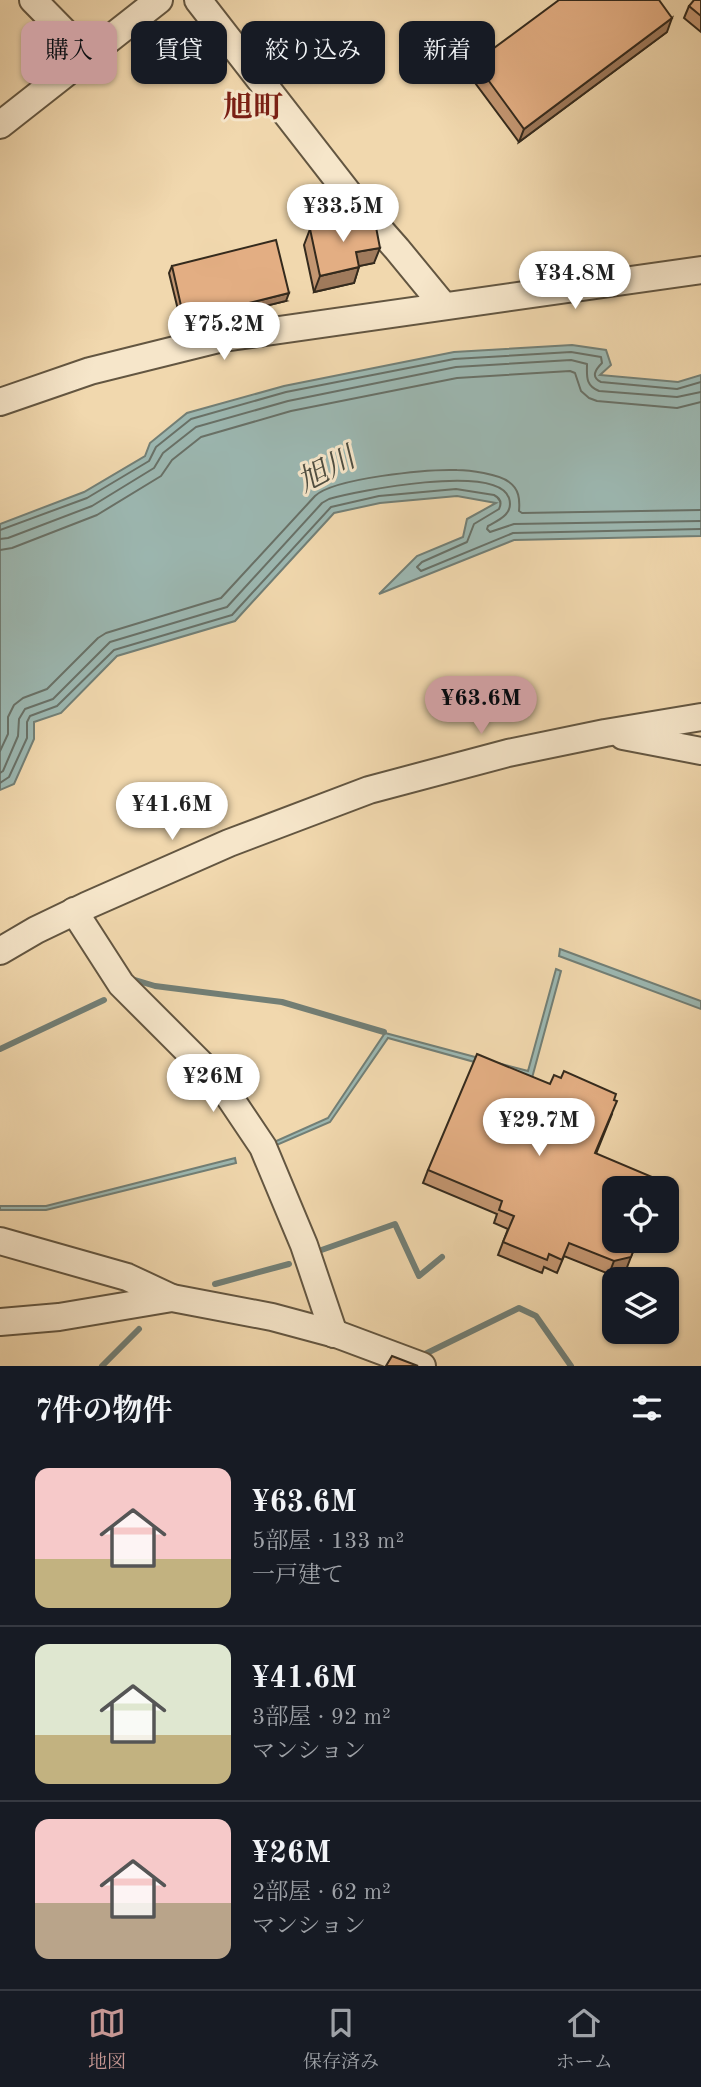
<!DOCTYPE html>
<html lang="ja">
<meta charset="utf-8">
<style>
body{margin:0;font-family:"Old Standard TT","Noto Serif JP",serif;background:#242831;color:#f1f3f6;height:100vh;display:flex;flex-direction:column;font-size:26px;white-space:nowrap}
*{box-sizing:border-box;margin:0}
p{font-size:23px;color:#9ea1a6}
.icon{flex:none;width:38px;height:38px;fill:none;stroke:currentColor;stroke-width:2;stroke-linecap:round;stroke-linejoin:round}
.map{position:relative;height:1366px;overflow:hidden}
.side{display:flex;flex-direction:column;background:#171b24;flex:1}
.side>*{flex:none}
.top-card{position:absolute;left:21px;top:21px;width:660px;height:63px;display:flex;gap:14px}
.controls{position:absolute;left:602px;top:1176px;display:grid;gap:14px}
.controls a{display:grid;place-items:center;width:77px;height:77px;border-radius:14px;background:#171b24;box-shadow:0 2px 5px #0004;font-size:35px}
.price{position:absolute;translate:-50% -60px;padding:0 16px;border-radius:24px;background:#fff;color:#222;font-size:23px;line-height:46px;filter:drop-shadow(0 2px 4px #0008)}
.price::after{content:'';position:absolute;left:50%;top:42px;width:21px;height:16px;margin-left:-10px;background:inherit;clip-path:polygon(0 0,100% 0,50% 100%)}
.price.selected{background:#c59692;color:#111}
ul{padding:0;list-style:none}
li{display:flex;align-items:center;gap:21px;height:175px;padding:0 35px}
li+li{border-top:2px solid #363941}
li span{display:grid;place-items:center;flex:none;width:196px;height:140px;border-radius:14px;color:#555}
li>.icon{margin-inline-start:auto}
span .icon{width:84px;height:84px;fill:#fffc;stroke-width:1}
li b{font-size:30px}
h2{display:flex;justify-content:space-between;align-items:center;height:84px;padding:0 35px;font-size:30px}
.pill{padding:0 24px;border-radius:14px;background:#171b24;box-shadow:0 2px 5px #0004;font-size:24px;line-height:63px}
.pill.selected{background:#c59692;color:#111}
.dock{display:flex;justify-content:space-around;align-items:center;height:98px;border-top:2px solid #363941;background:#171b24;font-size:19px;color:#9ea1a6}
.dock a{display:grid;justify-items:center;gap:4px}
.dock .selected{color:#c59692}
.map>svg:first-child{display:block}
.water{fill:#9cb8b2;stroke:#727f76;stroke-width:2}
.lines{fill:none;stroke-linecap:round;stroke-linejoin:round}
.shore{stroke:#687168;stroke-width:2}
.stream{stroke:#727f76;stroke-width:6}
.minor-casing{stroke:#635641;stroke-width:30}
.minor{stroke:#f6e6ca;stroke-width:26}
.wall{fill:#c39671;stroke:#342a1d;stroke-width:2}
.shaded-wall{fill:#9f7a5c;stroke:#342a1d;stroke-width:2}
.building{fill:#e3ae83;stroke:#342a1d;stroke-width:2}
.labels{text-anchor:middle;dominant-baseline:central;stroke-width:6;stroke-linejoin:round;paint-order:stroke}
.neighbourhood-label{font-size:30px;font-weight:bold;fill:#7a1f14;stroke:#f6e6ca}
.water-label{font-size:30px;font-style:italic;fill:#4e4e42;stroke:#f6e6ca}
</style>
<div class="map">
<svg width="701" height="1366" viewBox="0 0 701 1366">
<rect width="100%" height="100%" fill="#f1d8ae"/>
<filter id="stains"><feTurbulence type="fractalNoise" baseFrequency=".00286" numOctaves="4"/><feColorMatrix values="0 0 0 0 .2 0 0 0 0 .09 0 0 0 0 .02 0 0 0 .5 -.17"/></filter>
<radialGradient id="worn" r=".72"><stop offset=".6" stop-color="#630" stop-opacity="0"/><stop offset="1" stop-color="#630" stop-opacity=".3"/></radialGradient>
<g class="water">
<path d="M 572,345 L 606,350 L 611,365 L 600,375 L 678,382 L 701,375 L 701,536 L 514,540 L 379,594 L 417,556 L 463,537 L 467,519 L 496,503 L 457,496 L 380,503 L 334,513 L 235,621 L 117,656 L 61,713 L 34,722 L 34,739 L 14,784 L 0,790 L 0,524 L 84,492 L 145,456 L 150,443 L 187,413 L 284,386 L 454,352 Z"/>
<path d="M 560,949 L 701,1001 L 701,1009 L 559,956 Z"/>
<path d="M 556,969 L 561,971 L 532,1078 L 388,1038 L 330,1122 L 265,1150 L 263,1147 L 328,1118 L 385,1033 L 528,1071 Z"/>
<path d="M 235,1158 L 236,1163 L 46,1210 L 0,1210 L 0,1206 L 46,1206 Z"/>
</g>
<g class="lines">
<g class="shore">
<path d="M 0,530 L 87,498 L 149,461 L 156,447 L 191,419 L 286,392 L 454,359 L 571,352 L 601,357 L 602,363 C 596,369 590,377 601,382 L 677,389 L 701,382"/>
<path d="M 0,539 L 8,538 L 92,506 L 154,468 L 163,453 L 196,427 L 288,401 L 456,367 L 571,360 L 587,364 C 587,376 585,385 599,391 L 677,397 L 701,392"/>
<path d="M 0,550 L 12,548 L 97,515 L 161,476 L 172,460 L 201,437 L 291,411 L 457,378 L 570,371 L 575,373 L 581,391 L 589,398 L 597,401 L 677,408 L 701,402"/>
<path d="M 0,751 L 8,734 L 8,717 L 14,705 L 23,698 L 47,689 L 98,638 L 106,633 L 221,598 L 315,496 C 334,478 428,469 457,470 C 469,470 499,474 509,482 C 519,489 520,499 519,511 L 522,513 L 701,510"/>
<path d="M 0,773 L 3,771 L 18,736 L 19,719 L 25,709 L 53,699 L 110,642 L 227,607 L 322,503 L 329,499 C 357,491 497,463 509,498 C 514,514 499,520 488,526 L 487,529 L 490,532 L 514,524 L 701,521"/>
<path d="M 0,783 L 9,777 L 27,738 L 27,722 L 30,716 L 57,706 L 114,650 L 232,615 L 331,507 L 379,496 L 456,489 L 494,495 C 500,498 502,503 499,509 L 474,524 L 467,542 L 422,562 L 417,567 L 421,571 L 513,533 L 701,529"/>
</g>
<g class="stream">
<path d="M 135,980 L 155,986 L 282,1002 L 384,1032"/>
<path d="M 0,1049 L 104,1000"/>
<path d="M 313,1253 L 395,1224 L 419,1276 L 442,1257"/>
<path d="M 215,1284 L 289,1264"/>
<path d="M 425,1354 L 519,1308 L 536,1316 L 571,1366"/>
<path d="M 102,1366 L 139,1329"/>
</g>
<g class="minor-casing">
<g id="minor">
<path d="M 33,0 L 88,56"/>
<path d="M 198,0 L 352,198 L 397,249 L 443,305"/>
<path d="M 0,125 L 159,0"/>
<path d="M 0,402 L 90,371 L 223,338 L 701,270"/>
<path d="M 623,736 L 701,751"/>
<path d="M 74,911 L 121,984 L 220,1083 L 263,1147 L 304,1245 L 334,1334"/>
<path d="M 0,951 L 36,930 L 86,906 L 229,843 L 369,790 L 508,753 L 605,733 L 701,717"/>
<path d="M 0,1241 L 127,1277 L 172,1298"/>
<path d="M 0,1322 L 59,1317 L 172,1298 L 272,1317 L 339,1335 L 422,1366"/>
</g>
</g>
<use href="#minor" class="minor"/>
</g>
<g class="wall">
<path d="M 701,0 L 701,32 L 684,18 L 689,6 Z"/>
<path d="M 667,32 L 519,142 L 470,76 L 475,62 Z"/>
<path d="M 356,212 L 374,263 L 359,266 L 354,283 L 314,292 L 304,245 L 310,229 L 354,220 Z"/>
<path d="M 172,266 L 286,301 L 182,326 L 169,273 Z"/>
<path d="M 550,1084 L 612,1114 L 596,1154 L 614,1188 L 626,1270 L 609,1274 L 564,1256 L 557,1273 L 544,1267 L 542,1273 L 498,1255 L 508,1229 L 494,1223 L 497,1214 L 423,1183 L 428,1170 Z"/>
</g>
<g class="shaded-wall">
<path d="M 672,18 L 667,32 L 519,142 L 524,129 Z"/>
<path d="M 380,248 L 374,263 L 350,268 L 356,252 Z"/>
<path d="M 359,267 L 354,283 L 314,292 L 320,276 Z"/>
<path d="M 289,293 L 286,301 L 182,326 L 184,319 Z"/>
<path d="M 637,1241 L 626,1270 L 609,1274 L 614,1261 Z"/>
</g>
<g class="building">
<path d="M 559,0 L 659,0 L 672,18 L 524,129 L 475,62 Z"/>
<path d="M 694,0 L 701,0 L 701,16 L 689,6 Z"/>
<path d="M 362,211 L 376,227 L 380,248 L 356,252 L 359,267 L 320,276 L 310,229 L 358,219 L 356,212 Z"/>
<path d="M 276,240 L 289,293 L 184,319 L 172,266 Z"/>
<path d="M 477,1054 L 550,1084 L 554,1075 L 561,1078 L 564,1071 L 616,1094 L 614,1100 L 617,1101 L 595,1153 L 671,1185 L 667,1195 L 667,1188 L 614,1188 L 614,1241 L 637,1241 L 631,1257 L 614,1261 L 569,1243 L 562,1260 L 549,1254 L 547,1260 L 503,1242 L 514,1216 L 499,1210 L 502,1201 L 428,1170 Z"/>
<path d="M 392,1356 L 418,1366 L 386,1366 Z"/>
</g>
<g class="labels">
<g class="neighbourhood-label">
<text x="253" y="109">旭町</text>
</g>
<g class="water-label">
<text transform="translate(327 471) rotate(-28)">旭川</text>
</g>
</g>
<rect width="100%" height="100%" filter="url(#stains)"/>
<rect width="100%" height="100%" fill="url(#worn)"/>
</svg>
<div class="controls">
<a><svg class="icon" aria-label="locate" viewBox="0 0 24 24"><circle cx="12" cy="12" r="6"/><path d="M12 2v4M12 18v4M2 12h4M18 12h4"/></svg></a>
<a><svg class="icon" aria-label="layers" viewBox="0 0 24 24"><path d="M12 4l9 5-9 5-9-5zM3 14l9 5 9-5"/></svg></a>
</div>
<b class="price" style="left:343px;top:244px">¥33.5M</b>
<b class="price" style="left:575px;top:311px">¥34.8M</b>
<b class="price" style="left:224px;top:362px">¥75.2M</b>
<b class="price selected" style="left:481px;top:736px">¥63.6M</b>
<b class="price" style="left:172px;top:842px">¥41.6M</b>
<b class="price" style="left:213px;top:1114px">¥26M</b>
<b class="price" style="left:539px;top:1158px">¥29.7M</b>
<div class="top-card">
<a class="pill selected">購入</a>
<a class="pill">賃貸</a>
<a class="pill">絞り込み</a>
<a class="pill">新着</a>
</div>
</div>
<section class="side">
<h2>7件の物件<svg class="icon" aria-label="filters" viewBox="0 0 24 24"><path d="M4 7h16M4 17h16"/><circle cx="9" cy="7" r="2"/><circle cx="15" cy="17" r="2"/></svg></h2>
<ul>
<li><span style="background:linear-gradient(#f6c9c9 65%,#c2b280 0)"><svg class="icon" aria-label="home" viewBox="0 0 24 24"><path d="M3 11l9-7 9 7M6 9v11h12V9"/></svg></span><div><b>¥63.6M</b><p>5部屋 · 133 m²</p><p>一戸建て</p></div></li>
<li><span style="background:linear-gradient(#dfe7d0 65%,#c2b280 0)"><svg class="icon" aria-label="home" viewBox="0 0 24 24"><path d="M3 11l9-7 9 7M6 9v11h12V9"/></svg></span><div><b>¥41.6M</b><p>3部屋 · 92 m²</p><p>マンション</p></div></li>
<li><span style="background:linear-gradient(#f6c9c9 60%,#b9a48a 0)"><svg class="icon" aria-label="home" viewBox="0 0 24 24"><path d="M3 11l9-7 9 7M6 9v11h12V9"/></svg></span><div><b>¥26M</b><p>2部屋 · 62 m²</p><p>マンション</p></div></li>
</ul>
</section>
<nav class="dock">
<a class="selected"><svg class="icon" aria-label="map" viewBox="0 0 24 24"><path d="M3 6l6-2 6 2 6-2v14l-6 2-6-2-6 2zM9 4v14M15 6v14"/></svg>地図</a>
<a><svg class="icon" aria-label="saved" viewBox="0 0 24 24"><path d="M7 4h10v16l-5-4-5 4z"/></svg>保存済み</a>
<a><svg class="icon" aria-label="home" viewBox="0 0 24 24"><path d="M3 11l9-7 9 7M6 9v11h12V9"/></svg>ホーム</a>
</nav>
